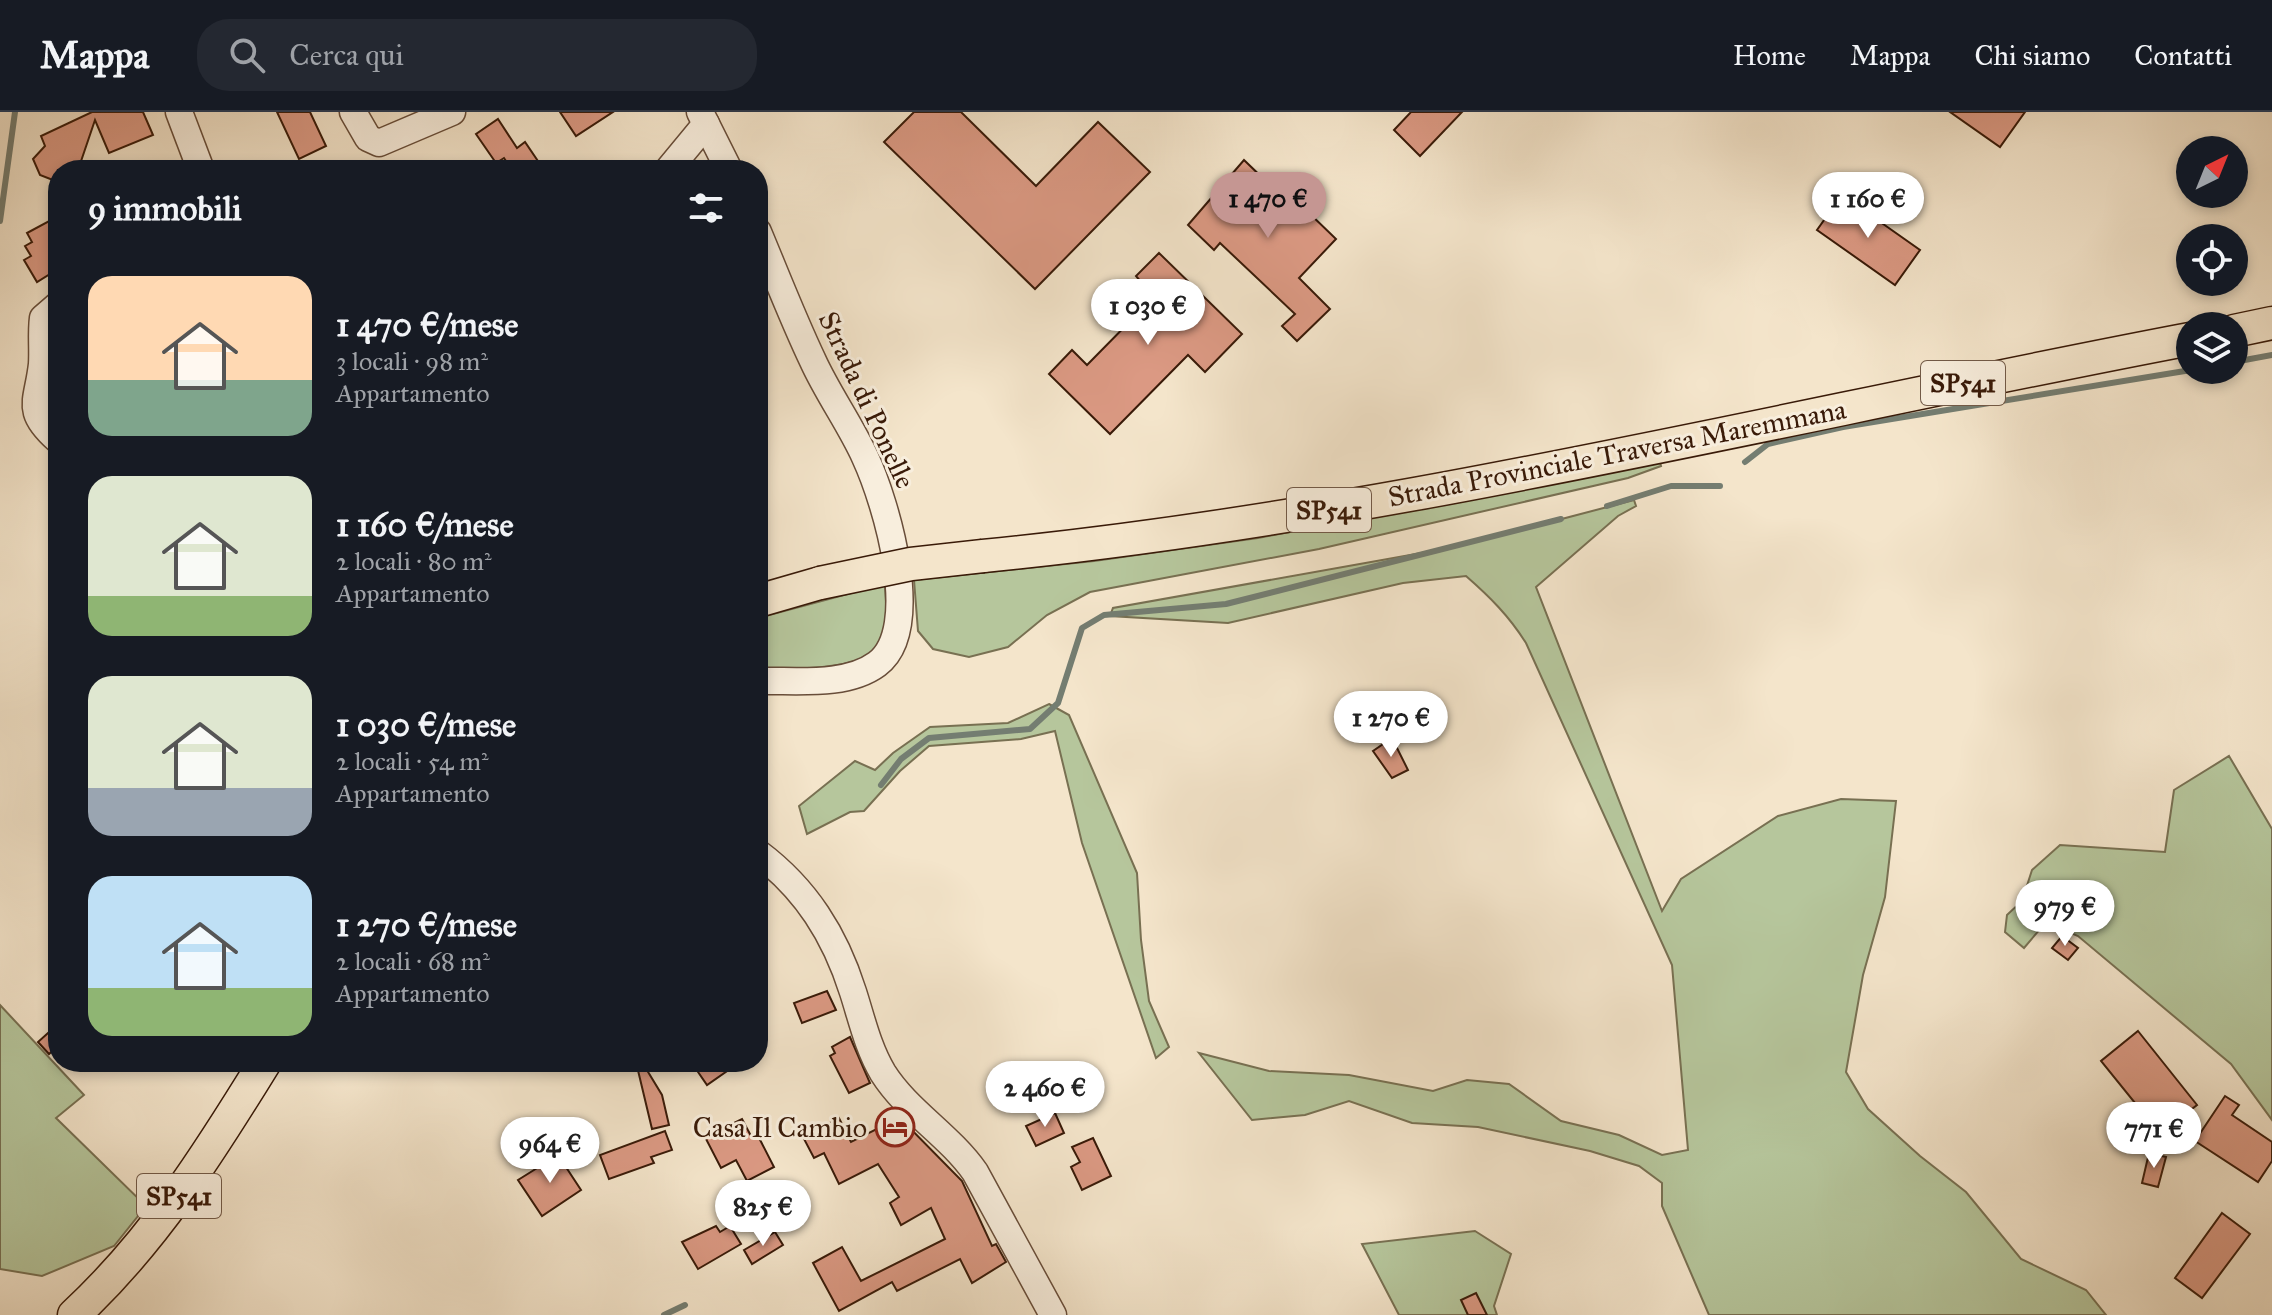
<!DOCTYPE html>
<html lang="it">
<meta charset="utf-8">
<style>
body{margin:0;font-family:"IM FELL Great Primer",serif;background:#242831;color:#f1f3f6;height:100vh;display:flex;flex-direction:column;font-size:30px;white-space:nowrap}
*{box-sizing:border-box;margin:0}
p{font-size:26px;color:#9ea1a6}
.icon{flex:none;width:44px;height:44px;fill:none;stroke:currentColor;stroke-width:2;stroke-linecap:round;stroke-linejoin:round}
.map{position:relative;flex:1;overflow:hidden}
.sheet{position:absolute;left:48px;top:48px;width:720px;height:912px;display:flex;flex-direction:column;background:#171b24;border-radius:32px;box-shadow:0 4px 12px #0003}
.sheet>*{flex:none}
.needle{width:52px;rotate:43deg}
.fabs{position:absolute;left:2176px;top:24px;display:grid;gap:16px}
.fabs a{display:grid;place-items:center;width:72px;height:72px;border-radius:50%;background:#171b24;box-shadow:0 4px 12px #0003;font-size:40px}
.price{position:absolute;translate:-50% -68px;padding:0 18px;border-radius:28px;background:#fff;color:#222;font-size:26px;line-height:52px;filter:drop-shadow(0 2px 4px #0008)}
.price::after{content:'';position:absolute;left:50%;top:48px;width:24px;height:18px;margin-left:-12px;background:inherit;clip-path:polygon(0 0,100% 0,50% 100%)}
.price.on{background:#c59692;color:#111}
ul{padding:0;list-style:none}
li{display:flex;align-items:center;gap:24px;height:200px;padding:0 40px}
li span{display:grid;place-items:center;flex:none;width:224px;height:160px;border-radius:24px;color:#555}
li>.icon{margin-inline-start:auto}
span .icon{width:96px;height:96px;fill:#fffc;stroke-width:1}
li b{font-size:34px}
h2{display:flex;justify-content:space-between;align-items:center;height:96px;padding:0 40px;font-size:34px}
header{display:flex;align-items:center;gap:48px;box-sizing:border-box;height:112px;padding:0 40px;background:#171b24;border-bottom:2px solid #363941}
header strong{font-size:38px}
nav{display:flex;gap:44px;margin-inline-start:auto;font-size:28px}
.search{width:560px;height:72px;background:#242831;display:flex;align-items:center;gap:20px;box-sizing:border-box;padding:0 28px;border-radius:32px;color:#9ea1a6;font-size:30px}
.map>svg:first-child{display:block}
.green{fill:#b6c69c;stroke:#787052;stroke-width:2}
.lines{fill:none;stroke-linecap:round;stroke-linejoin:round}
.stream{stroke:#747d71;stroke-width:6}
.building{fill:#db9983;stroke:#391a08;stroke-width:2}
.minor-casing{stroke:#684d39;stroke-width:29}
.major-casing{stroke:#391a08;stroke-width:35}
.minor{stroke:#f8eedd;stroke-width:26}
.major{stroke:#f4e5cb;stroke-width:32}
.major-bridge-casing{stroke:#391a08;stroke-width:35;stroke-linecap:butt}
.major-bridge{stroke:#f4e5cb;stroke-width:32}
.labels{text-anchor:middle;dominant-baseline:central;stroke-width:6;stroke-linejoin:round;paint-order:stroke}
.shield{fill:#f8eedd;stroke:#725a48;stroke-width:2}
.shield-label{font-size:26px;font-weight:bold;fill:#391a08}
.street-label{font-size:28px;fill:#391a08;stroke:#f8eedd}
.poi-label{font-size:28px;fill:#391a08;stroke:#f8eedd;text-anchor:end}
</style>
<header>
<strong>Mappa</strong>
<div class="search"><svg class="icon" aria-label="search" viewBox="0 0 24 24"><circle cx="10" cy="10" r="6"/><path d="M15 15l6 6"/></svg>Cerca qui</div>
<nav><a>Home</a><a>Mappa</a><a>Chi siamo</a><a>Contatti</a></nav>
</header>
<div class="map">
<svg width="2272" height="1203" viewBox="0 0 2272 1203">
<rect width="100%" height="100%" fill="#f4e5cb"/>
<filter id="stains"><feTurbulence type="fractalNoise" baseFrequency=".0025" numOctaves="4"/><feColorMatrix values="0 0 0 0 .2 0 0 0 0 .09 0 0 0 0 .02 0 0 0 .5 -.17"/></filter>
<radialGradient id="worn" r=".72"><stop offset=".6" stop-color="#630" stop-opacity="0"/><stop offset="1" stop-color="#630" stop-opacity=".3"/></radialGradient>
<g class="green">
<path d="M 1660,350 L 1661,354 L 1628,366 L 1319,437 L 1090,480 L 1047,503 L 1008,535 L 969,545 L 933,537 L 918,519 L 914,468 L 1094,449 L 1258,426 Z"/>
<path d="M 1634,388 L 1636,394 L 1618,404 L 1536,475 L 1662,799 L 1681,767 L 1778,704 L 1841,687 L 1896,689 L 1885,785 L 1863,863 L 1846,960 L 1868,997 L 1920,1044 L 1966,1080 L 2021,1147 L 2086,1178 L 2106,1203 L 1709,1203 L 1662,1094 L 1662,1071 L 1639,1054 L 1590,1039 L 1478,1015 L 1412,1011 L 1349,989 L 1305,1003 L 1252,1008 L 1199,941 L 1269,959 L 1349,963 L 1433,979 L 1467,968 L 1509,972 L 1561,1009 L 1619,1023 L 1662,1043 L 1688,1038 L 1672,853 L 1526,531 C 1509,504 1490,485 1466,464 L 1403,471 L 1228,511 L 1110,504 L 1113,496 L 1455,435 Z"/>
<path d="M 885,472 C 885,491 891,516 879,534 C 863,559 786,557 758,558 L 758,506 Z"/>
<path d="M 1049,592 L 1069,603 L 1137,761 L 1141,828 L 1149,889 L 1169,935 L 1156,946 L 1082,731 L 1055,619 L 1021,627 L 929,634 L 900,659 L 864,699 L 850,700 L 807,722 L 799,694 L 855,649 L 875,658 L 893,641 L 930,615 L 1008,611 Z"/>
<path d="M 2229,644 L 2272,717 L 2272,1008 L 2231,952 L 2078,824 L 2046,810 L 2024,836 L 2005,820 L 2007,803 L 2022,789 L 2032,758 L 2060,733 L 2165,740 L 2174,678 Z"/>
<path d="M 0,893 L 84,983 L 56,1006 L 146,1094 L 114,1134 L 42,1164 L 0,1157 Z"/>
<path d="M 1475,1119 L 1511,1142 L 1494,1194 L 1497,1203 L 1399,1203 L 1362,1132 Z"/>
</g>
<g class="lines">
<g class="stream">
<path d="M 0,109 L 15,0"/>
<path d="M 2234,250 L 2272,243"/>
<path d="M 1745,350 L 1768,332 L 1843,315 L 2191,258"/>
<path d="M 1607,394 L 1671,374 L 1720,374"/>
<path d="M 881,673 L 901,647 L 929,626 L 1030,617 L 1058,591 L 1082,516 L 1104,503 L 1226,492 L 1561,407"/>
<path d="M 664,1203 L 685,1193"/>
</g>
</g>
<g class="building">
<path d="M 92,0 L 143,0 L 153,23 L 109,41 L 95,8 L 78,58 L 58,58 L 58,70 L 40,63 L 33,47 L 45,34 L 41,24 Z"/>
<path d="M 277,0 L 310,0 L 326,34 L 299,47 Z"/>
<path d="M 560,0 L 613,0 L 576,24 Z"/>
<path d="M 914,0 L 961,0 L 1036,74 L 1098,10 L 1150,60 L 1035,177 L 884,30 Z"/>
<path d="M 1411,0 L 1462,0 L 1420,44 L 1394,18 Z"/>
<path d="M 1950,0 L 2025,0 L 2000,35 Z"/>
<path d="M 498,7 L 517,36 L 525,30 L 544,58 L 512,58 L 504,46 L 496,51 L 476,22 Z"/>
<path d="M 1244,48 L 1272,75 L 1277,70 L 1336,127 L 1299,166 L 1330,197 L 1297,229 L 1282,214 L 1295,202 L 1220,131 L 1214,138 L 1188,113 Z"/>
<path d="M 1842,83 L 1920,138 L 1895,173 L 1817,118 Z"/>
<path d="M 51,108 L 58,120 L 58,157 L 37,170 L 24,148 L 31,144 L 25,134 L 32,130 L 27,121 Z"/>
<path d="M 1159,141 L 1242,222 L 1205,260 L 1188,243 L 1110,322 L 1049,262 L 1072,238 L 1087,253 L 1150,189 L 1136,176 L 1141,170 L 1136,164 Z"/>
<path d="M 1392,626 L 1408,658 L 1392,666 L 1373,639 Z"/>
<path d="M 2062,824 L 2078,836 L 2068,848 L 2052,836 Z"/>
<path d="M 827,879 L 836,898 L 802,911 L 794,891 Z"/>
<path d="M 58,912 L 58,934 L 49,942 L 38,930 Z"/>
<path d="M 2138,919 L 2197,993 L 2175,1010 L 2172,1022 L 2159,1006 L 2152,1012 L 2101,949 Z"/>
<path d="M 850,925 L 870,971 L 849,981 L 830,944 L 835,941 L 832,935 Z"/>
<path d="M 636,950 L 642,950 L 662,983 L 669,1013 L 652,1017 Z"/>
<path d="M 705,950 L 740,950 L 707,973 L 696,957 Z"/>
<path d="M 2225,984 L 2239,993 L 2232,1003 L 2272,1030 L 2272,1049 L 2258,1070 L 2195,1029 Z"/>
<path d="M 1055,1001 L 1064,1021 L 1036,1034 L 1026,1014 Z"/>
<path d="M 896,1002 L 962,1069 L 992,1134 L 996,1132 L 1006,1150 L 972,1171 L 960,1147 L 897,1179 L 892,1170 L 839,1199 L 813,1151 L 842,1135 L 861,1169 L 945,1127 L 931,1096 L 901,1113 L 890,1091 L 899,1085 L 878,1052 L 839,1072 L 824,1041 L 814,1046 L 803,1025 L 839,1006 L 851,1030 L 885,1013 Z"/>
<path d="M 742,1007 L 751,1024 L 756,1020 L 774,1055 L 747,1069 L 736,1048 L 721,1056 L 705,1025 Z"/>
<path d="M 665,1019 L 672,1038 L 651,1045 L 654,1051 L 609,1067 L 600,1043 Z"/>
<path d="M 1093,1026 L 1111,1064 L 1082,1078 L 1071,1055 L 1080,1050 L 1072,1035 Z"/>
<path d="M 2149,1041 L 2166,1045 L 2158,1075 L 2142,1071 Z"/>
<path d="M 558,1043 L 581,1078 L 542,1104 L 518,1068 Z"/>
<path d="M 2222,1101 L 2250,1122 L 2202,1186 L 2175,1166 Z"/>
<path d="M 716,1114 L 720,1120 L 730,1114 L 741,1132 L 698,1157 L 682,1130 Z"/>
<path d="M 775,1120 L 783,1133 L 752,1152 L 744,1138 Z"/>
<path d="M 1476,1181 L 1487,1203 L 1468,1203 L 1461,1188 Z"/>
</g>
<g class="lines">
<g class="minor-casing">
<g id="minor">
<path d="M 179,0 L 201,58"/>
<path d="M 353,0 L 368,26 L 379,31 L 452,0"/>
<path d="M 700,0 L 729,58"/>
<path d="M 668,58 L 706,12"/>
<path d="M 758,120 C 776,163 793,207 813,249 C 828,282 850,312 865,345 C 886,390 924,517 877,552 C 846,575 795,568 758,569"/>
<path d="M 58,193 L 43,206 C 41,221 43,237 42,252 C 38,290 24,298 58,328"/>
<path d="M 758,741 C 806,777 835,823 853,880 C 862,908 868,936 883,961 C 907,999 949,1023 975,1060 L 1053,1203"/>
</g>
</g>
<g class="major-casing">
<g id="major">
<path d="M 2234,219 L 2272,211"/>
<path d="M 983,444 C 1390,404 1789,303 2190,227"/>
<path d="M 758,489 L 820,471"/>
<path d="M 74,1203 C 153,1130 209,1041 265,950"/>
</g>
</g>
<use href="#minor" class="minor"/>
<use href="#major" class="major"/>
<g class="major-bridge-casing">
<path id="major-bridge" d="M 820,471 L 911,452 L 983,444"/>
</g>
<use href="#major-bridge" class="major-bridge"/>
</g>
<defs>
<g id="hotel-ring" transform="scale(2)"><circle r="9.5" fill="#f8eedd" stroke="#8f2418" stroke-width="1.5"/><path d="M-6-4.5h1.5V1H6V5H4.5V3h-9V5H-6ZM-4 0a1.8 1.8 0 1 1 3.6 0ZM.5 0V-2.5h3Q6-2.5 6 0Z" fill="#8f2418"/></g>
</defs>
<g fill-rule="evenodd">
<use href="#hotel-ring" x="895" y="1015"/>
</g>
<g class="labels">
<g class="shield">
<rect x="1921" y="249" width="84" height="44" rx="6"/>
<rect x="1287" y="376" width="84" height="44" rx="6"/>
<rect x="137" y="1062" width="84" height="44" rx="6"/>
</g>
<g class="shield-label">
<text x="1963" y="271">SP541</text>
<text x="1329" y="398">SP541</text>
<text x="179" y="1084">SP541</text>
</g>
<g class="street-label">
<text transform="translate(867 288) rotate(65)">Strada di Ponelle</text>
<text transform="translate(1617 341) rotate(-11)">Strada Provinciale Traversa Maremmana</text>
</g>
<g class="poi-label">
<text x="867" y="1015">Casa Il Cambio</text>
</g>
</g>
<rect width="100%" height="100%" filter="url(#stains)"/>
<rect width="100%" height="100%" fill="url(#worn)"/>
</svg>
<div class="fabs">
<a><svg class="needle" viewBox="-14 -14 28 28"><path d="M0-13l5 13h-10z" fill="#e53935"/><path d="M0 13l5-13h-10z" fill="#9ea1a6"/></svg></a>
<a><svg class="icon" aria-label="locate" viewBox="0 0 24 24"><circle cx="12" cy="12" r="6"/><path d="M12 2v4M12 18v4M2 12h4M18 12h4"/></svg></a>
<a><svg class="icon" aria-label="layers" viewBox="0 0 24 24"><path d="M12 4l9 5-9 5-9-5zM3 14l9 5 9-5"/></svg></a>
</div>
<b class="price on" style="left:1268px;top:128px">1 470 €</b>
<b class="price" style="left:1868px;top:128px">1 160 €</b>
<b class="price" style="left:1148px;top:235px">1 030 €</b>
<b class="price" style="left:1391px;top:647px">1 270 €</b>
<b class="price" style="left:2065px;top:836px">979 €</b>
<b class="price" style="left:1045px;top:1017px">2 460 €</b>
<b class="price" style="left:2154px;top:1058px">771 €</b>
<b class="price" style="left:550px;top:1073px">964 €</b>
<b class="price" style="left:763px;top:1136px">825 €</b>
<section class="sheet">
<h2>9 immobili<svg class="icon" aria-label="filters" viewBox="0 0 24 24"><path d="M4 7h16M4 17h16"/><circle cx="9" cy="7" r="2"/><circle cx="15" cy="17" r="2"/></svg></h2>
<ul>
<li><span style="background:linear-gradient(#ffd9b3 65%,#7fa58c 0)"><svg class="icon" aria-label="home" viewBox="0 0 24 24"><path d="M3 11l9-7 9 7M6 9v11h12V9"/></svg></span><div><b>1 470 €/mese</b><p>3 locali · 98 m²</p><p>Appartamento</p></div></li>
<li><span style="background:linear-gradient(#dfe7d0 75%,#8fb573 0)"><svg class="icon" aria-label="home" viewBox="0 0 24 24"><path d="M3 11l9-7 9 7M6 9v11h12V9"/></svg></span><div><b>1 160 €/mese</b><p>2 locali · 80 m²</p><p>Appartamento</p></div></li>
<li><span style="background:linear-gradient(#dfe7d0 70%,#9aa5b1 0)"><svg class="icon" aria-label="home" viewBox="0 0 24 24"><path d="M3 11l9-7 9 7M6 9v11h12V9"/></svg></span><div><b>1 030 €/mese</b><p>2 locali · 54 m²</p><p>Appartamento</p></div></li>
<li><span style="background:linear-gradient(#bfe0f5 70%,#8fb573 0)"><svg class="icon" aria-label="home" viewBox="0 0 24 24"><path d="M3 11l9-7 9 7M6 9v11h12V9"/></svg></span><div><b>1 270 €/mese</b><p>2 locali · 68 m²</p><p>Appartamento</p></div></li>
</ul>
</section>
</div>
